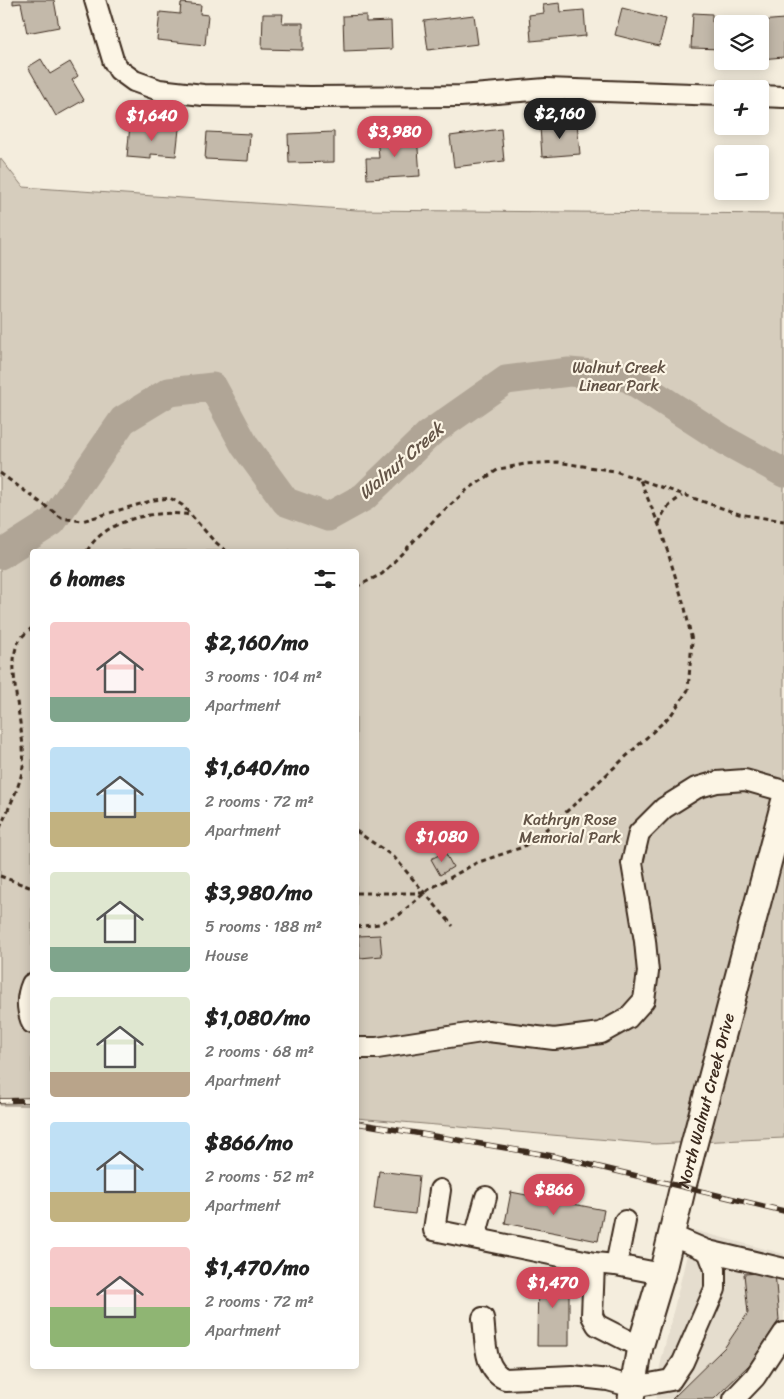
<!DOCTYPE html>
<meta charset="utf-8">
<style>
body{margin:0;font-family:Sriracha,sans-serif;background:#f2f2f2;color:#222;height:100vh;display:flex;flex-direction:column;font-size:19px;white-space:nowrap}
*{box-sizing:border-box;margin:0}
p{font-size:16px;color:#767676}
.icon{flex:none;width:28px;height:28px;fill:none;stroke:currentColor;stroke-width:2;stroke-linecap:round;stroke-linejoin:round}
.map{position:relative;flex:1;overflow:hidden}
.panel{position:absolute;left:30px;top:549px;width:329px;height:820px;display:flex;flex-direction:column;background:#fff;border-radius:5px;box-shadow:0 2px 12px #0003}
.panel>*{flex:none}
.buttons{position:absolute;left:714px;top:15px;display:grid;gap:10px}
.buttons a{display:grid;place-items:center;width:55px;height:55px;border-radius:5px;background:#fff;box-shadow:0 2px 12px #0003;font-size:25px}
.price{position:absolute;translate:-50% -42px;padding:0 11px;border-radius:18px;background:#d1495b;color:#fff;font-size:16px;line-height:32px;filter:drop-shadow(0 1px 2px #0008)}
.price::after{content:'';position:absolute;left:50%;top:30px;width:15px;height:11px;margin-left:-8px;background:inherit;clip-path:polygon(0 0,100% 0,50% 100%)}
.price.selected{background:#222;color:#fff}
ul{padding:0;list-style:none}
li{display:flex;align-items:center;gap:15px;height:125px;padding:0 20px}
li span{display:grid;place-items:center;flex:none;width:140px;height:100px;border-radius:5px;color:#555}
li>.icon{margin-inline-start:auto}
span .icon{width:60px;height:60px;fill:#fffc;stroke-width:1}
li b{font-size:21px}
h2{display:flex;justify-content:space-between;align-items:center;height:60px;padding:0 20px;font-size:21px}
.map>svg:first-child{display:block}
.built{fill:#e5ddce}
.green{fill:#d6cdbd;stroke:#887c6e}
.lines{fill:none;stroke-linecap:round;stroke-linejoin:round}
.river{stroke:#b0a596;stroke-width:29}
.building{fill:#c3b9aa;stroke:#3b2a1e}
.minor-casing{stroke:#3b2a1e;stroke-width:24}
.major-casing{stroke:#3b2a1e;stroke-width:29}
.path{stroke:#3b2a1e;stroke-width:3;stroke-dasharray:5 4;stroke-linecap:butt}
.minor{stroke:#fcf5e5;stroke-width:20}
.major{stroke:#fcf5e5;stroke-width:25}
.rail-casing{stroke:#3b2a1e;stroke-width:5.5}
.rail{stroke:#fcf5e5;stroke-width:4;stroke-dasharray:11;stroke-linecap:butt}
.labels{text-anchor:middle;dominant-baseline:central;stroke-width:4.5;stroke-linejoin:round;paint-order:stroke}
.park-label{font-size:16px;fill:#625346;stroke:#fcf5e5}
.street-label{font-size:16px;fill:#3b2a1e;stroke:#fcf5e5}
.water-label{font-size:18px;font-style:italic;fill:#645548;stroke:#fcf5e5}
</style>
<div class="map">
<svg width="784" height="1399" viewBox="0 0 784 1399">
<rect width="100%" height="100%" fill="#f4eddd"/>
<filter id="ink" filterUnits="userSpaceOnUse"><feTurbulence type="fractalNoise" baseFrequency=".02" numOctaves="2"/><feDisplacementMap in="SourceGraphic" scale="10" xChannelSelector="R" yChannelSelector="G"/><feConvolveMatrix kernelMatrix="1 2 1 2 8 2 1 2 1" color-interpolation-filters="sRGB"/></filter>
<g filter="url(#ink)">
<path class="built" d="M 693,1230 L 784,1254 L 784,1347 L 770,1378 L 750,1399 L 656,1399 L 660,1366 Z"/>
<path class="green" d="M 0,158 L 23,187 L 357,210 L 784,214 L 784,1138 L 655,1144 L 356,1118 L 356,551 L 32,551 L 32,1105 L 0,1105 Z"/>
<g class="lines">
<path class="river" d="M 0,555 L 52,522 L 123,420 L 169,392 L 213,387 L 245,446 L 286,502 L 328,517 L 364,497 L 429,434 L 506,380 L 569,372 L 627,377 L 726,441 L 784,473"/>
</g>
<g class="building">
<path d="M 13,0 L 54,0 L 59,27 L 27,33 L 21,3 L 13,4 Z"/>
<path d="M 181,3 L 201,5 L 200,14 L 208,15 L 205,45 L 157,40 L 160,12 L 180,14 Z"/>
<path d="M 560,3 L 561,12 L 584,10 L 586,36 L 531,41 L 529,15 L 544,13 L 543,5 Z"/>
<path d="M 622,8 L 666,19 L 659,46 L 615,35 Z"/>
<path d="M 693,13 L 712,14 L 712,22 L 740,24 L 722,24 L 722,49 L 691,48 Z"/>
<path d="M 263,14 L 283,14 L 282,23 L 303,23 L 303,50 L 262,49 Z"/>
<path d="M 366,15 L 366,22 L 391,21 L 392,49 L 344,51 L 343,16 Z"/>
<path d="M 474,15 L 478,44 L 428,50 L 424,21 Z"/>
<path d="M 784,19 L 784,57 L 760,59 L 760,24 L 748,24 L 748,22 Z"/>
<path d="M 41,59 L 50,74 L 70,62 L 78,76 L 72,80 L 84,100 L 56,116 L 28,67 Z"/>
<path d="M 577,123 L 580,154 L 542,157 L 540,126 Z"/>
<path d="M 130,125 L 179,129 L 176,156 L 151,154 L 151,159 L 127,157 Z"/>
<path d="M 501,129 L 504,161 L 454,167 L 450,136 Z"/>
<path d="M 207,132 L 250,134 L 248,161 L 205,159 Z"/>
<path d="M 334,132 L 334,162 L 289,163 L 288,134 Z"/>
<path d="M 417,135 L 420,176 L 367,179 L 366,158 L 379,158 L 377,137 Z"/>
<path d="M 445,852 L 453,867 L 440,875 L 431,859 Z"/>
<path d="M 380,935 L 382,956 L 360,958 L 358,936 Z"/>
<path d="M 379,1171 L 419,1176 L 415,1214 L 374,1209 Z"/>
<path d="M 511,1192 L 604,1210 L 598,1241 L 505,1223 Z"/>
<path d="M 538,1271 L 569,1271 L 569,1346 L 537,1346 Z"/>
<path d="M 775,1272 L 779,1320 L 750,1364 L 714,1399 L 672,1399 L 725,1347 L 748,1313 L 744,1274 Z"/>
</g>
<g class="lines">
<g class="minor-casing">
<g id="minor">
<path d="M 95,0 L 113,60 L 119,70 L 134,81 L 159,90 L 203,95 L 310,97 L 460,96 L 546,89 L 722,95"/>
<path d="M 760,96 L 784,97"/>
<path d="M 32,984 C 26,998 27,1009 32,1023"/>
<path d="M 356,1048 L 377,1048 L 488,1031 L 554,1039 L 601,1033 L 628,1018 L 644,1000 L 648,972 L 645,941 L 632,863 L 639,833 L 664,808 L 696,788 L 717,782 L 745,780 L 784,791"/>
<path d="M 440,1190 L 434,1230 L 594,1263 L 616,1265 L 662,1274"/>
<path d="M 475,1238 L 486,1197"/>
<path d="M 708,1251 L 784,1269"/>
<path d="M 594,1263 L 592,1316 L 597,1325 L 640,1347"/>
<path d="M 616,1265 L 625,1221"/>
<path d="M 483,1318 C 486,1339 483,1370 505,1379 L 572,1376 L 608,1380 L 633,1387 L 671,1380 L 683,1362 L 715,1289 L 715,1269 L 708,1251 L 670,1235"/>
<path d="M 734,1399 L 755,1377 L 784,1333"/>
</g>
</g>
<g class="major-casing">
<g id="major">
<path id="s1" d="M 631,1399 L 640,1347 L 662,1274 L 683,1186 L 784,803"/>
</g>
</g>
<g class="path">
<path d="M 0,473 L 62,518 L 82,521 L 154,500 L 170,498 L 182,505 L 213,540 L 226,551"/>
<path d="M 659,524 C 663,510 670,504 682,496"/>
<path d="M 87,551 C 105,519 157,509 190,515"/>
<path d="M 356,587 L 382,574 L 437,517 L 467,490 L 499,469 L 525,464 L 557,462 L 615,471 L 739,514 L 784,521"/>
<path d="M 0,828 C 8,808 20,788 23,766 C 27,736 4,664 19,641 C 22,636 28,631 32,628"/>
<path d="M 356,831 L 394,857 L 453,926"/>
<path d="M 0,876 L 32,888"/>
<path d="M 356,893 L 425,893"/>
<path d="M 356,927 L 379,924 L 399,915 L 428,890 L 476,863 L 523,847 L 553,824 L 671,715 L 688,690 L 692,641 L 685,608 L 661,530 L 640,480"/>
</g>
<use href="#minor" class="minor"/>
<use href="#major" class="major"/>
<g class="rail-casing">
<g id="rail">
<path d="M 0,1101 L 32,1100"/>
<path d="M 356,1123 L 553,1156 L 784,1211"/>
</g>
</g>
<use href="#rail" class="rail"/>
</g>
</g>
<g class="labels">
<g class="park-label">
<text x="619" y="367">Walnut Creek<tspan x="619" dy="18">Linear Park</tspan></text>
<text x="570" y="819">Kathryn Rose<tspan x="570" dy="18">Memorial Park</tspan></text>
</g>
<g class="street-label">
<text stroke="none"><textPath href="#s1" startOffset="308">North Walnut Creek Drive</textPath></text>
</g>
<g class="water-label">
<text transform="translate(401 461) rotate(-41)">Walnut Creek</text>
</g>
</g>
</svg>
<div class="buttons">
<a><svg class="icon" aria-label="layers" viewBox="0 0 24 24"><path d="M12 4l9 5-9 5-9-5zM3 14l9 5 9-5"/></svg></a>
<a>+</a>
<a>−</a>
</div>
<b class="price selected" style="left:560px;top:140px">$2,160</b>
<b class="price" style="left:152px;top:142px">$1,640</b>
<b class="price" style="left:395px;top:158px">$3,980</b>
<b class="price" style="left:442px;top:863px">$1,080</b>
<b class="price" style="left:554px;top:1216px">$866</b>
<b class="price" style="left:553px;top:1309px">$1,470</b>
<section class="panel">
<h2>6 homes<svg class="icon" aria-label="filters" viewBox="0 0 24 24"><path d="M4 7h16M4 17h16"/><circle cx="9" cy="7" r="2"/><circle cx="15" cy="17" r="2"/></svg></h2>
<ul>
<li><span style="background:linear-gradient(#f6c9c9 75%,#7fa58c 0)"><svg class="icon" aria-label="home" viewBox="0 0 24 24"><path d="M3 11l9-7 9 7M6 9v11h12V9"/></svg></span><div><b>$2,160/mo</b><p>3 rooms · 104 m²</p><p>Apartment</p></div></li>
<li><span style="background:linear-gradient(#bfe0f5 65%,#c2b280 0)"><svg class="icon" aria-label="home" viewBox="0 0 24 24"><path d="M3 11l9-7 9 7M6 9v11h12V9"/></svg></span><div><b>$1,640/mo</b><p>2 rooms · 72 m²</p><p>Apartment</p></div></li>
<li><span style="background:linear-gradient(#dfe7d0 75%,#7fa58c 0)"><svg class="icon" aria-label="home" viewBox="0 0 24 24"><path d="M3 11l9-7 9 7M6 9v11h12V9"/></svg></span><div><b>$3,980/mo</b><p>5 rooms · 188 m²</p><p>House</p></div></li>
<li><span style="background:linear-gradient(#dfe7d0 75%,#b9a48a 0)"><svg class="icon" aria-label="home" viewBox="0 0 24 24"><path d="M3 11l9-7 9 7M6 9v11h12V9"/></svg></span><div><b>$1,080/mo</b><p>2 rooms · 68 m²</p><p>Apartment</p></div></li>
<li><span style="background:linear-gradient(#bfe0f5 70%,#c2b280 0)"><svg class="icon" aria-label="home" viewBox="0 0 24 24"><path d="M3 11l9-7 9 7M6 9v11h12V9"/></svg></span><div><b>$866/mo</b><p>2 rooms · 52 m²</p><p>Apartment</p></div></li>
<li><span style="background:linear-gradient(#f6c9c9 60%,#8fb573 0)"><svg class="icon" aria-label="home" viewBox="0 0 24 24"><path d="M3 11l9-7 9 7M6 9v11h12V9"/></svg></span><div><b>$1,470/mo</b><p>2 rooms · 72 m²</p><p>Apartment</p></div></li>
</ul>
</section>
</div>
